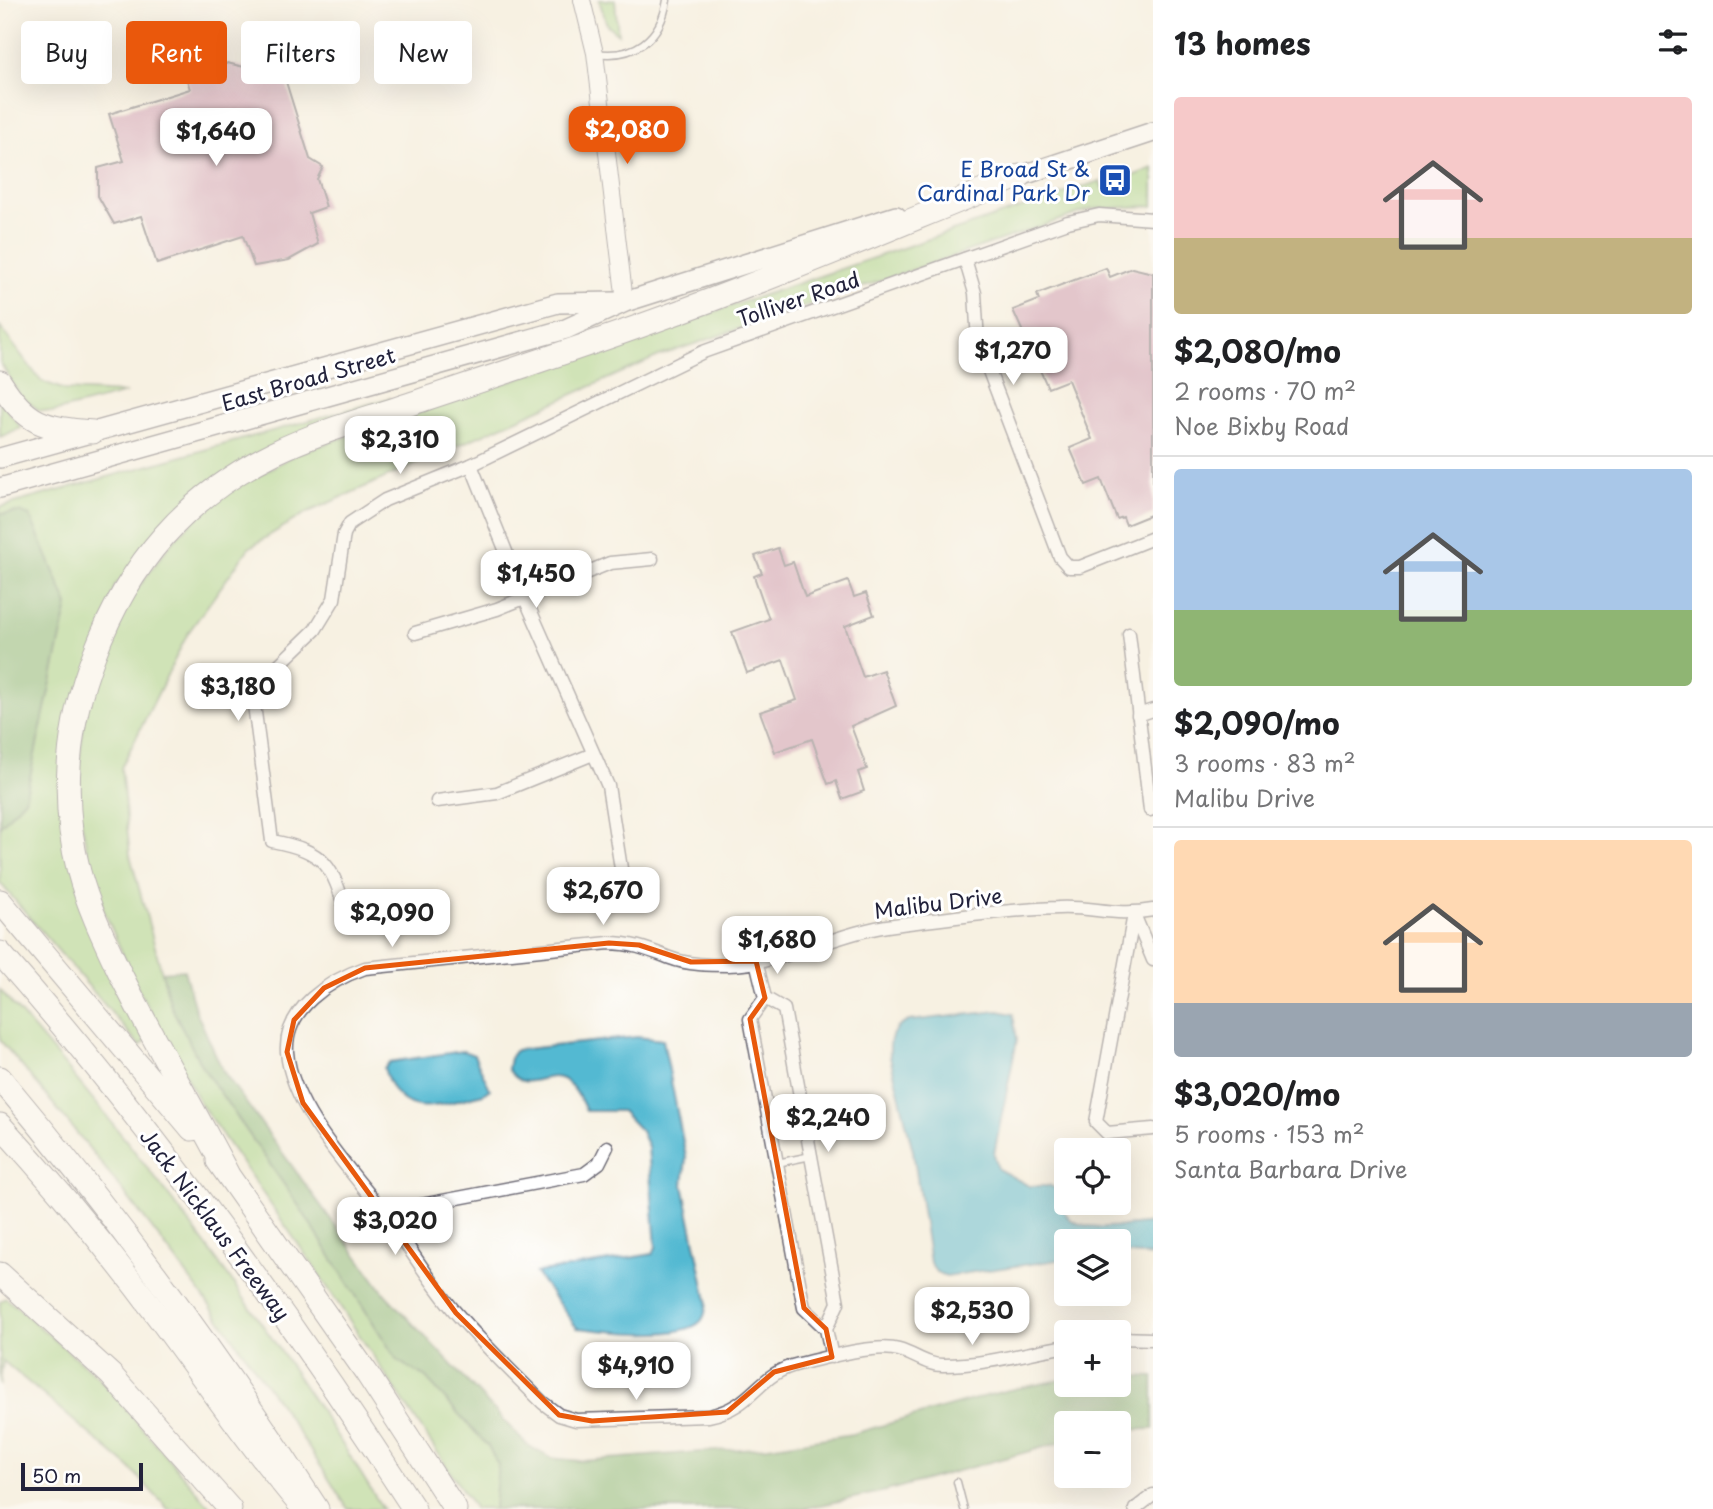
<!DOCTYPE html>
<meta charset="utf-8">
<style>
body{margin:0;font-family:"Playpen Sans",sans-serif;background:#f2f2f2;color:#202124;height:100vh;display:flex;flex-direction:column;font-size:26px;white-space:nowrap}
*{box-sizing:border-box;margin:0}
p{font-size:23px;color:#757577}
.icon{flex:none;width:38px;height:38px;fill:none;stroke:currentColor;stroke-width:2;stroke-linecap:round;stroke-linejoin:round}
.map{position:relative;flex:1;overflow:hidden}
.details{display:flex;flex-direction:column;background:#fff;width:560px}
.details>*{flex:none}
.banner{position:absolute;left:21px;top:21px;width:665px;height:63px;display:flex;gap:14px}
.controls{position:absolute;left:1054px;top:1138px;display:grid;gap:14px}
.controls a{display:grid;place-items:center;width:77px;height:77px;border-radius:7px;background:#fff;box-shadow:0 7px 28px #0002;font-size:35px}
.scale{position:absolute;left:21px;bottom:18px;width:122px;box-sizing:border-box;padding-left:7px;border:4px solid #22223b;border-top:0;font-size:19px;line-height:24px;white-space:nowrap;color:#22223b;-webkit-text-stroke:5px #fff;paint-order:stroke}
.price{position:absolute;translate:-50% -60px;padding:0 16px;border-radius:14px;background:#fff;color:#222;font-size:23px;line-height:46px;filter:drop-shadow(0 2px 4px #0008)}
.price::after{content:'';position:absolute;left:50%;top:42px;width:21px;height:16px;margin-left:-10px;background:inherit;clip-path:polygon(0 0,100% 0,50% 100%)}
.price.on{background:#ea580c;color:#fff}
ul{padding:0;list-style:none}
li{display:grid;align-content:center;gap:14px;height:371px;padding:0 21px}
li+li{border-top:2px solid #e0e0e0}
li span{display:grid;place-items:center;height:217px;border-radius:7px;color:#555}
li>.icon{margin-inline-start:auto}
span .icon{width:126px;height:126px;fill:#fffc;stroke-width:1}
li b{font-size:30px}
h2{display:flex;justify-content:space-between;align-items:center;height:84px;padding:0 21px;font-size:30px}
.pill{padding:0 24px;border-radius:7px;background:#fff;box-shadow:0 7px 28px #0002;font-size:24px;line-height:63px}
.pill.on{background:#ea580c;color:#fff}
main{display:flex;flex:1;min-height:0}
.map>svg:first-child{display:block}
.green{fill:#a1d383;stroke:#627a5f;stroke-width:2}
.forest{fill:#80b571;stroke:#516c56;stroke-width:2}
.water{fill:#53b9d2;stroke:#3a6e86;stroke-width:2}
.building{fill:#ca93b0}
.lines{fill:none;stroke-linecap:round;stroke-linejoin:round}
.service-casing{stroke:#6d6a75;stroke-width:9}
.minor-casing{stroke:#6d6a75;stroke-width:15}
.tertiary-casing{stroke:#6d6a75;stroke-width:18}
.primary-casing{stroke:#6d6a75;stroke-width:22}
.motorway-casing{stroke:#6d6a75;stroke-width:25}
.service{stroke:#fff;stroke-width:6}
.minor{stroke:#fff;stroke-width:12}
.tertiary{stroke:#fff;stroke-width:16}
.primary{stroke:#fff;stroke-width:19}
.motorway{stroke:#fff;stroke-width:23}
.marked{fill:none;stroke:#e8590c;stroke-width:5;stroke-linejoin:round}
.labels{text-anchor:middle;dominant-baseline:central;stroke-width:6;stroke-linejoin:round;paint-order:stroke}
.transit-label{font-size:21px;fill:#164399;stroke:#fff;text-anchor:end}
.street-label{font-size:21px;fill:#22223b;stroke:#fff}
</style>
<main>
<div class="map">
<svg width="1153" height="1509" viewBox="0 0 1153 1509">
<rect width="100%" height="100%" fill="#fff"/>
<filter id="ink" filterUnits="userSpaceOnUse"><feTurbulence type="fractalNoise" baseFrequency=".0143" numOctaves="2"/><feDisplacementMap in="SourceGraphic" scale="14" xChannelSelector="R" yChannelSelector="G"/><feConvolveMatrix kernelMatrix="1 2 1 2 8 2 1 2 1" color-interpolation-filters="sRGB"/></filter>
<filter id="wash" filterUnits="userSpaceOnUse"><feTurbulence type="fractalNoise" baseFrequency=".00686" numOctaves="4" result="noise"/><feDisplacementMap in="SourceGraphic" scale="28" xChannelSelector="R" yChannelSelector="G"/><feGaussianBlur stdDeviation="1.57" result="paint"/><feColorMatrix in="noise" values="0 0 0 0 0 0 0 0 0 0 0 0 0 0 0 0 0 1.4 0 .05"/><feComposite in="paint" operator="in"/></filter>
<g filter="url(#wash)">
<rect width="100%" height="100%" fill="#f7f1e2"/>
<g class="green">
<path d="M 599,0 L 615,0 L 618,34 L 607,25 Z"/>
<path d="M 1153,168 L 1153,206 L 1092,209 L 659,356 L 306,513 L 249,548 L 188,633 L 121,768 L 130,855 L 171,1006 L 201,1065 L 299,1206 L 397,1360 L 426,1378 L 488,1445 L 498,1465 L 494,1509 L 475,1509 L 312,1264 L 200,1103 L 136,985 L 104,911 L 90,866 L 80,814 L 79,761 L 86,706 L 122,610 L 171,543 L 193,521 L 231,491 L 298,453 L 1100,181 L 1102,188 Z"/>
<path d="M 0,327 L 41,381 L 65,390 L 126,393 L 53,412 L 39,410 L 20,396 L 0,362 Z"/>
<path d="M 390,398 L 391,404 L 276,445 L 115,585 L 59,800 L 146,1041 L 140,1046 L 0,883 L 0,826 L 25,799 L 68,605 L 19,512 L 0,514 L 0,507 Z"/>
<path d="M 0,400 L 21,428 L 0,437 Z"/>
<path d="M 0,990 C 142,1150 271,1327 383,1509 L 348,1509 C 245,1344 125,1188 0,1040 Z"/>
<path d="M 6,1298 L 98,1377 L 212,1509 L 168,1509 L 130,1468 L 3,1361 L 0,1385 L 0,1302 Z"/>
</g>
<g class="forest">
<path d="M 19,512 L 30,516 L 68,605 L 25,799 L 0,826 L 0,514 Z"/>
<path d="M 184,970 L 195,1009 L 223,1071 L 385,1294 L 526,1444 L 550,1458 L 581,1461 L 768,1447 L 852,1434 L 1004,1391 L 1066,1379 L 1066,1384 L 1118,1384 L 1118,1375 L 1153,1377 L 1153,1429 L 1118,1430 L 1118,1423 L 1066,1423 L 1066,1441 L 886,1491 L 802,1509 L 494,1509 L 498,1465 L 488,1446 L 426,1378 L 397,1360 L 299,1206 L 201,1065 L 171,1006 L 162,972 Z"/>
</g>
<g class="water">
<path d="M 998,1011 L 1013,1014 L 1017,1040 L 994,1154 L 998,1169 L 1029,1186 L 1050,1186 L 1060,1190 C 1061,1198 1062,1210 1067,1216 C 1082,1234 1132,1225 1153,1223 L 1153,1256 L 1118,1253 L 1118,1241 L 1066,1241 L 1066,1259 L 946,1276 L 936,1272 L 930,1263 L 913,1151 L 890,1057 C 889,1038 891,1029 909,1021 Z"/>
<path d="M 637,1037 L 663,1040 L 686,1157 L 683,1185 L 707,1301 C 706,1308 706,1316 701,1321 C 682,1341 603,1331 577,1328 L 536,1273 L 653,1254 L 656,1247 L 648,1147 L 641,1131 L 622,1111 L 586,1111 C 557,1042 533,1106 508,1069 L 510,1058 L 516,1050 Z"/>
<path d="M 463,1051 L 474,1055 L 490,1089 L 483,1094 C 439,1104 401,1126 384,1068 L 390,1062 Z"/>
</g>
<g id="blocks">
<g class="building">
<path d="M 227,63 L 253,69 L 256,78 L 282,69 L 310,159 L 323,167 L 317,179 L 326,207 L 309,213 L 318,244 L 289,260 L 254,266 L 243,236 L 157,264 L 141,216 L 114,224 L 98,196 L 98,168 L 124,161 L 109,114 L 190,89 L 186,77 L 193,69 L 216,74 Z"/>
<path d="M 1106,268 L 1110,277 L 1132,268 L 1153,273 L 1153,514 L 1126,525 L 1123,517 L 1117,519 L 1101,479 L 1086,485 L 1070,448 L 1092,439 L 1068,380 L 1048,388 L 1013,310 L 1039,300 L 1037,294 Z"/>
<path d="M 778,548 L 784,565 L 793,562 L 805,597 L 848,581 L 854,597 L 866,593 L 874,615 L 845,626 L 863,677 L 883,670 L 896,706 L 851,726 L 867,769 L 858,772 L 864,791 L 842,799 L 836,781 L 828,784 L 812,739 L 775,752 L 760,712 L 797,700 L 783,660 L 747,673 L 732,632 L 769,619 L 754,576 L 762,573 L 755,556 Z"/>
</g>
</g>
</g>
<g filter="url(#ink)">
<use href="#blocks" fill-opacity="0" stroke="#6d6a75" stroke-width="2"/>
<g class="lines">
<g class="service-casing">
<g id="service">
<path d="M 595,53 C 634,59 661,39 667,0"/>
<path d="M 777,1163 L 811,1156"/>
<path d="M 957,1482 L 964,1509"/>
</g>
</g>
<g class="minor-casing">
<g id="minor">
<path d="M 965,259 L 975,293 L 978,342 L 1060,557 L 1069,567 L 1080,567 L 1153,538"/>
<path d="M 471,465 L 524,596 L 608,786 L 625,894"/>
<path d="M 415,633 L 497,609 L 610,563 L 652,559"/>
<path d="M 1129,634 L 1150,810"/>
<path d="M 1138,715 L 1153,710"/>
<path d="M 437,801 L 497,793 L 593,754"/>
<path d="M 1134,914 L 1096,1122 L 1107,1133 L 1153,1129"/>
<path d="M 1134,914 L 1153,960"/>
<path d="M 348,918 C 332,867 329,852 272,841 L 253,697 L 257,686 L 315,630 L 334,599 L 344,534 L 350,523 L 385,500 L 471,465 L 703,352 L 1068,222 L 1099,215 L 1153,219"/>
<path d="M 756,961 L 765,998 L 750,1019 L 804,1308 L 826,1329 L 832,1357"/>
<path d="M 765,998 L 784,1009 L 838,1303 L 826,1329"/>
<path d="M 384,1212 L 584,1174 L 599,1163 L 607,1147"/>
<path d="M 1118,1338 L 1153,1339"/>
<path d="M 1066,1346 C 1026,1353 985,1365 944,1365 C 928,1366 914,1354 899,1350 C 876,1343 824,1358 799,1364 C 756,1374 756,1406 709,1416 L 576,1420 L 559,1415 L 543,1403 C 514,1374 484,1345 457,1314 C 429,1282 408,1244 382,1210 C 349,1169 291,1106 287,1052 C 284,1009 330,980 365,968 L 609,943 C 633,943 649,950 670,958 C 688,965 710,965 728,965 C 786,964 837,932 894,925 C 948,918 1003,910 1058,908 C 1092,906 1115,917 1153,910"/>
<path d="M 1135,1509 L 1153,1495"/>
</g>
</g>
<g class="tertiary-casing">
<path id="tertiary" d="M 582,0 L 595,53 L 625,302"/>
</g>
<g class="primary-casing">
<g id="primary">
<path d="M 1008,180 L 1153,132"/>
<path d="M 0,458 L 558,303 L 617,302"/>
<path d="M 0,488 L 566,329 L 625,302 L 896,216"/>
</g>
</g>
<g class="motorway-casing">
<g id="motorway">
<path d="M 0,382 C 27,425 44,428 93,432"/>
<path d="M 0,901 L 192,1129"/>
<path d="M 0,953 C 153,1127 288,1314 414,1509"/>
<path d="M 0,1078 C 115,1215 221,1359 317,1509"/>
<path d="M 0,1125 C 57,1187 110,1252 160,1319 C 207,1382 251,1447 302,1507"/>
<path d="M 218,1161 L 366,1372 L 455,1509"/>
<path d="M 227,1173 C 192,1106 153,1040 119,971 C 104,939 88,906 79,872 C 60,800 67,724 94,655 C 129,563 185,497 274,453 C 319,431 367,419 413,403 C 494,376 574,350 654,321 C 777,277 898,225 1020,176"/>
<path d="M 0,1274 L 111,1375 L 230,1509"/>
</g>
</g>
<use href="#service" class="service"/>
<use href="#minor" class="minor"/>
<use href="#tertiary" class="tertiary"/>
<use href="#primary" class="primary"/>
<use href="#motorway" class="motorway"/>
</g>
</g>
<path d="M0 0H1153V1509H0ZM 609,943 L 639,945 L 691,962 L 756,961 L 765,998 L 750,1019 L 804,1308 L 826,1329 L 832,1357 L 774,1372 L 727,1412 L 592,1421 L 559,1415 L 456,1313 L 303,1103 L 287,1052 L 294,1020 L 324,988 L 365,968 Z" fill="#f7f1e2" fill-opacity=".55" fill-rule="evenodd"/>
<path class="marked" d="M 609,943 L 639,945 L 691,962 L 756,961 L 765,998 L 750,1019 L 804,1308 L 826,1329 L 832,1357 L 774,1372 L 727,1412 L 592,1421 L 559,1415 L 456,1313 L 303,1103 L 287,1052 L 294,1020 L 324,988 L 365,968 Z"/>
<defs>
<g id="bus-square" transform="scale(1.75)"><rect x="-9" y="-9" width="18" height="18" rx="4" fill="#1a4fb4" stroke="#fff"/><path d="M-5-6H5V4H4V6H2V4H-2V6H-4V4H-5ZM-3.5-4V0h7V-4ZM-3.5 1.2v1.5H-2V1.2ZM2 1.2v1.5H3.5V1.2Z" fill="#fff"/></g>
</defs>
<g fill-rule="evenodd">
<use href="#bus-square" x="1115" y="180"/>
</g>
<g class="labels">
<g class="transit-label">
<text x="1090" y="168">E Broad St &amp;<tspan x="1090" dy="24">Cardinal Park Dr</tspan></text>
</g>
<g class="street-label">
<text transform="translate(798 298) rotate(-19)">Tolliver Road</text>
<text transform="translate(308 378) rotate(-16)">East Broad Street</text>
<text transform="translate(938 902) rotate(-7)">Malibu Drive</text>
<text transform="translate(216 1224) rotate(53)">Jack Nicklaus Freeway</text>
</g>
</g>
</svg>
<div class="controls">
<a><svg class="icon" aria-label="locate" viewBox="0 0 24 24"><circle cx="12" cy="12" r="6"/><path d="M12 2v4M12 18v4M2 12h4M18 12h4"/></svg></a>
<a><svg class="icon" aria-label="layers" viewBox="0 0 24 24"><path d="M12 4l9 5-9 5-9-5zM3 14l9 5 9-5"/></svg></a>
<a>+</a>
<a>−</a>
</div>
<div class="scale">50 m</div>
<b class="price on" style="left:627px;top:166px">$2,080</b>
<b class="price" style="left:216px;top:168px">$1,640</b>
<b class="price" style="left:1013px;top:387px">$1,270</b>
<b class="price" style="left:400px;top:476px">$2,310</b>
<b class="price" style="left:536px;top:610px">$1,450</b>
<b class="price" style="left:238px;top:723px">$3,180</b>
<b class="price" style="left:603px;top:927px">$2,670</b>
<b class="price" style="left:392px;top:949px">$2,090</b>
<b class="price" style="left:777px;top:976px">$1,680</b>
<b class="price" style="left:828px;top:1154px">$2,240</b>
<b class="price" style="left:395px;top:1257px">$3,020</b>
<b class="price" style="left:972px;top:1347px">$2,530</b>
<b class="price" style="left:636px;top:1402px">$4,910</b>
<div class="banner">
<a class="pill">Buy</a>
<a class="pill on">Rent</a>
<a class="pill">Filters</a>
<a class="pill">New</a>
</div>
</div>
<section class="details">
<h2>13 homes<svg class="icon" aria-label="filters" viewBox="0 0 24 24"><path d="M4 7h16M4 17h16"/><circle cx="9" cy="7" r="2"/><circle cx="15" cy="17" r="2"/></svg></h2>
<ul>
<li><span style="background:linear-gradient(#f6c9c9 65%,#c2b280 0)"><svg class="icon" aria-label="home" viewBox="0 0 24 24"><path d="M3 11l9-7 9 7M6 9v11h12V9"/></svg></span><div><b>$2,080/mo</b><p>2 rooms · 70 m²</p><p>Noe Bixby Road</p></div></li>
<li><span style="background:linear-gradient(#a9c7e8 65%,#8fb573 0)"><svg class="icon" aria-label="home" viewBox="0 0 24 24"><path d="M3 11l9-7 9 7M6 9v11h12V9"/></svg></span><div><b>$2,090/mo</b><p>3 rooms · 83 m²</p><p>Malibu Drive</p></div></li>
<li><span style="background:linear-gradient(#ffd9b3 75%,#9aa5b1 0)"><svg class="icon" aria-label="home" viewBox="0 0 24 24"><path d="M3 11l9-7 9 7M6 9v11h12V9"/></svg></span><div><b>$3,020/mo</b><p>5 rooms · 153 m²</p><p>Santa Barbara Drive</p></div></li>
</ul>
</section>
</main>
